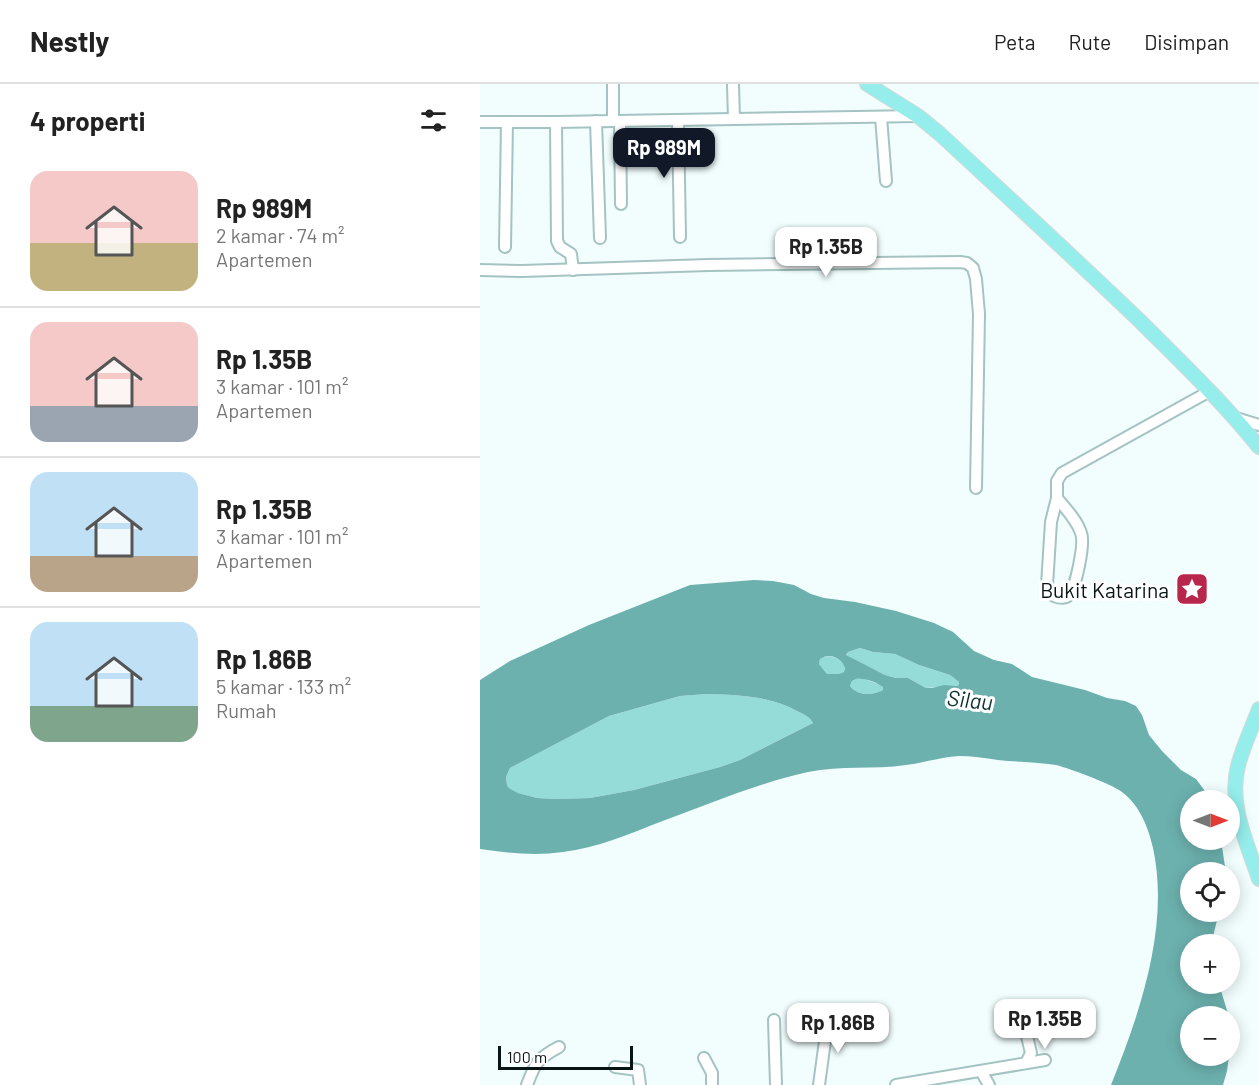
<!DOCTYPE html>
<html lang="id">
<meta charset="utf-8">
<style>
body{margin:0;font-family:Barlow,sans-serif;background:#f6f6f6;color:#222;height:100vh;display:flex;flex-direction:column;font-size:22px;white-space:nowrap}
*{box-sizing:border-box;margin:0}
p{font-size:20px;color:#767676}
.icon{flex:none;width:33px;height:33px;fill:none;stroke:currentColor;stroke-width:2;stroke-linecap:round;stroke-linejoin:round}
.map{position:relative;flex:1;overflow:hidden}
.sheet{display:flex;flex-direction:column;background:#fff;width:480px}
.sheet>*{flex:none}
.needle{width:39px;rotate:90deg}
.fabs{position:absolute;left:700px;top:706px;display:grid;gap:12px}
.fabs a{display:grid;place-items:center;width:60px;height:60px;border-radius:50%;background:#fff;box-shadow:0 3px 15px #0003;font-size:30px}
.scale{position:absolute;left:18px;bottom:15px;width:135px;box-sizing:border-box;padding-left:6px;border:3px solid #091414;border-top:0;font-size:16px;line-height:21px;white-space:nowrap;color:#091414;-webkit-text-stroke:4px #fff;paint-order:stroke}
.price{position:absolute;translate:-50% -51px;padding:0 14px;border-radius:12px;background:#fff;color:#222;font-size:20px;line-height:39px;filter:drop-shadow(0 2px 3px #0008)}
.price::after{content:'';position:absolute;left:50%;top:36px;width:18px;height:14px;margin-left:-9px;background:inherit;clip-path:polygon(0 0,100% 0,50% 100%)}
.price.on{background:#111827;color:#fff}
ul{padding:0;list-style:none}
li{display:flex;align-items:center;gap:18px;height:150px;padding:0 30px}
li+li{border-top:2px solid #e0e0e0}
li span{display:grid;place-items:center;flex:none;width:168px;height:120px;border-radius:18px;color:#555}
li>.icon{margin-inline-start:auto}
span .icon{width:72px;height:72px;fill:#fffc;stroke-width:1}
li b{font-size:26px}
h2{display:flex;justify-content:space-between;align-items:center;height:72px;padding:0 30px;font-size:26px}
header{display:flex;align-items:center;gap:36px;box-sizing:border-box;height:84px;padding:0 30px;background:#fff;border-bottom:2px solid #e0e0e0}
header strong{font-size:28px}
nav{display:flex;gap:33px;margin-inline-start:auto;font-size:21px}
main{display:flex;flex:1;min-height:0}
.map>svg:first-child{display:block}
.forest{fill:#95dbd8}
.water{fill:#6cb1ae;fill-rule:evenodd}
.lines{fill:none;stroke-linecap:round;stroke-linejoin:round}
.minor-casing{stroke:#a4c3c2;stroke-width:14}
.major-casing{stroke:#d8d9d9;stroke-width:16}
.minor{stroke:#fff;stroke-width:10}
.major{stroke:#95eeeb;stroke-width:14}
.labels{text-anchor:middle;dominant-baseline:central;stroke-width:6;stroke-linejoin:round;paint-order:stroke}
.poi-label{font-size:21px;fill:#091414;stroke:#fff;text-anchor:end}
.water-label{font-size:22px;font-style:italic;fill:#0c302f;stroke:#fff}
</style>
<header>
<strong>Nestly</strong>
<nav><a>Peta</a><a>Rute</a><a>Disimpan</a></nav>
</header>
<main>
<section class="sheet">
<h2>4 properti<svg class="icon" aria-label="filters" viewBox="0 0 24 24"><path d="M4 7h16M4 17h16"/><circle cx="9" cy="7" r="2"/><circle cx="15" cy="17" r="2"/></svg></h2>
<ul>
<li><span style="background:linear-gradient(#f6c9c9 60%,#c2b280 0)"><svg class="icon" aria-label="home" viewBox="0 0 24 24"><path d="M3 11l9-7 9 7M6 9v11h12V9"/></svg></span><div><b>Rp 989M</b><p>2 kamar · 74 m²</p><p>Apartemen</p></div></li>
<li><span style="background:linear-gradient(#f6c9c9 70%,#9aa5b1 0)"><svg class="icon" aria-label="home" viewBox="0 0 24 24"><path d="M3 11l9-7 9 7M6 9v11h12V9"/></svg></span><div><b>Rp 1.35B</b><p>3 kamar · 101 m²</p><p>Apartemen</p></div></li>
<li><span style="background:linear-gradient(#bfe0f5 70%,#b9a48a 0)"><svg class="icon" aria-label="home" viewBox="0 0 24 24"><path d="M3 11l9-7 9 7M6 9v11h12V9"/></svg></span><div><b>Rp 1.35B</b><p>3 kamar · 101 m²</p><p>Apartemen</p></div></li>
<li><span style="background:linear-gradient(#bfe0f5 70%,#7fa58c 0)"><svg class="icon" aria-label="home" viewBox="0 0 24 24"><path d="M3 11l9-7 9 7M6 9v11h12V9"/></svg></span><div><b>Rp 1.86B</b><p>5 kamar · 133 m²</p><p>Rumah</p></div></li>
</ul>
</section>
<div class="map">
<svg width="779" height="1001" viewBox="0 0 779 1001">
<rect width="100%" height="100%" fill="#f2fefe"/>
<g class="forest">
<path d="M 380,564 L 393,568 L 415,570 L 439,581 L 470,591 L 479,598 L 479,601 L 476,602 L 446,604 L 428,594 L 416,594 L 405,591 L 366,572 L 368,568 Z"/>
<path d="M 346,572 C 356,573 361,575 365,584 L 364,588 L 360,590 L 347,590 L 339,580 L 340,575 Z"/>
<path d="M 376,595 L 384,595 L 401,601 L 403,603 L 403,606 C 392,612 378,612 370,602 L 372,597 Z"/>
<path d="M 227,610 C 259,611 291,612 319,628 C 325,631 330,633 333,639 L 260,676 L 240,683 L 154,706 L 110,714 L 76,715 L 57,714 L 38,709 L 29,704 L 27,701 L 26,693 L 30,684 L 129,632 L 200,612 Z"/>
</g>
<path class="water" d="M 274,496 L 293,497 L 314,501 L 331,510 L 344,514 L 375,518 L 416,527 L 454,539 L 473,548 L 494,567 L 514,576 L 532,580 L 552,593 L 605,606 L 627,614 L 645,617 L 656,622 L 662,631 L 669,651 L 682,667 L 701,686 L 716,695 L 728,711 L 730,717 L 711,717 L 711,756 L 741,756 L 746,789 L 711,789 L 711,828 L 739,828 L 731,861 L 711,861 L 711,900 L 739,900 L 749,933 L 711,933 L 711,972 L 749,972 L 747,987 L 743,1001 L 631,1001 C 660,929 690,842 673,764 C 668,742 659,719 639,706 C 626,698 591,685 576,681 C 557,678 537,678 518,676 C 505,674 491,672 479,672 C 461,673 443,679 426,681 C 393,686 361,681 328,688 C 278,699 229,720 180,738 C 149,750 117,764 83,768 C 55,772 28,769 0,765 L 0,596 L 30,577 L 109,541 L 210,501 ZM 380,564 L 393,568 L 415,570 L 439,581 L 470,591 L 479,598 L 479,601 L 476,602 L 464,601 L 452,604 L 446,604 L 428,594 L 416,594 L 405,591 L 366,571 L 368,568 ZM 346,572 C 356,572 361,575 365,584 L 364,588 L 359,590 L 347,590 L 339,580 L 340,575 ZM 376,595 C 386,594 395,598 403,603 L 403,606 C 392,612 378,612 370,602 L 372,597 ZM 227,610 C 259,611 291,612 319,628 C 325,631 330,633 333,639 L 260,676 L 240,683 L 154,706 L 110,714 L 76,715 L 57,714 L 38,709 L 29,704 L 27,701 L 26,693 L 30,684 L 129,632 L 200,612 Z"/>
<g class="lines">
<g class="minor-casing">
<g id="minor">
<path d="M 253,0 L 254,35"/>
<path d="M 401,33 L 406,97"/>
<path d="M 198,36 L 200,153"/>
<path d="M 116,37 L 120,154"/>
<path d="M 133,37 L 133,0"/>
<path d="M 140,37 L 141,120"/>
<path d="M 0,38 L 76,38 L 438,32"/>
<path d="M 76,38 L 77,157 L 80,163 L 91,170 L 93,186"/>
<path d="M 25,163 L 27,38"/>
<path d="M 0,186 L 42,187 L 228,181 L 480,178 L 487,179 L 493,184 L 496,195 L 499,230 L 496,404"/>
<path d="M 756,334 L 779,341"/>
<path d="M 577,414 C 585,424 597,436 601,449 C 605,459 596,505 588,512 C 584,515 579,514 574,512 C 569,509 568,507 567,501 L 571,438 L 577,414 L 577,397 L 582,389 L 730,307"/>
<path d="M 294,936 L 296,1001"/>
<path d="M 224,974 L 232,989 L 232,1001"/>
<path d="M 546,979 L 551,969 L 546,948 L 555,944 L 571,941"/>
<path d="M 135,983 L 158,986 L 160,1001"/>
<path d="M 501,987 L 509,1001"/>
<path d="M 47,1001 C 55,979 58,974 79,963"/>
<path d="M 339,1001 L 348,935"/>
<path d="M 416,1001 L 565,976"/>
</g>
</g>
<g class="major-casing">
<g id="major">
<path d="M 387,0 L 438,32 L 460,50 C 527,112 594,174 660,237 C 701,278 743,318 779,363"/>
<path d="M 779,625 C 772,644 763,662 758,682 C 748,720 767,759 779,795"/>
</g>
</g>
<use href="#minor" class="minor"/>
<use href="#major" class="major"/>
</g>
<defs>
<g id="sight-square" transform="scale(1.725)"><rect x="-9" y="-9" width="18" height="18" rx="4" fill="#b8274b" stroke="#fff"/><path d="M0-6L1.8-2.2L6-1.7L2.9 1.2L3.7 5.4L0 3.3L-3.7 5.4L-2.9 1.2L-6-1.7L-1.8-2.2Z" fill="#fff"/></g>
</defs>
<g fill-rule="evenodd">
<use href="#sight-square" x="712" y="505"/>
</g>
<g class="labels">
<g class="poi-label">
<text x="689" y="505">Bukit Katarina</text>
</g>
<g class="water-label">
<text transform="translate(490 615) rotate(6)">Silau</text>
</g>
</g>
</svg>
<div class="fabs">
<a><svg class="needle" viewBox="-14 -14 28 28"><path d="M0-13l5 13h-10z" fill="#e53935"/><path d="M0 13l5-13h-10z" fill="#767676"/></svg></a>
<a><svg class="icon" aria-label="locate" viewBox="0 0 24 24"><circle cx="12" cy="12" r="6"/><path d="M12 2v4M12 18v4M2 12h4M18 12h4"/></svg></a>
<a>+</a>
<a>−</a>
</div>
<div class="scale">100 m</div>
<b class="price on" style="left:184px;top:95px">Rp 989M</b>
<b class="price" style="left:346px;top:194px">Rp 1.35B</b>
<b class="price" style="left:565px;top:966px">Rp 1.35B</b>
<b class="price" style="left:358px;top:970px">Rp 1.86B</b>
</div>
</main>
